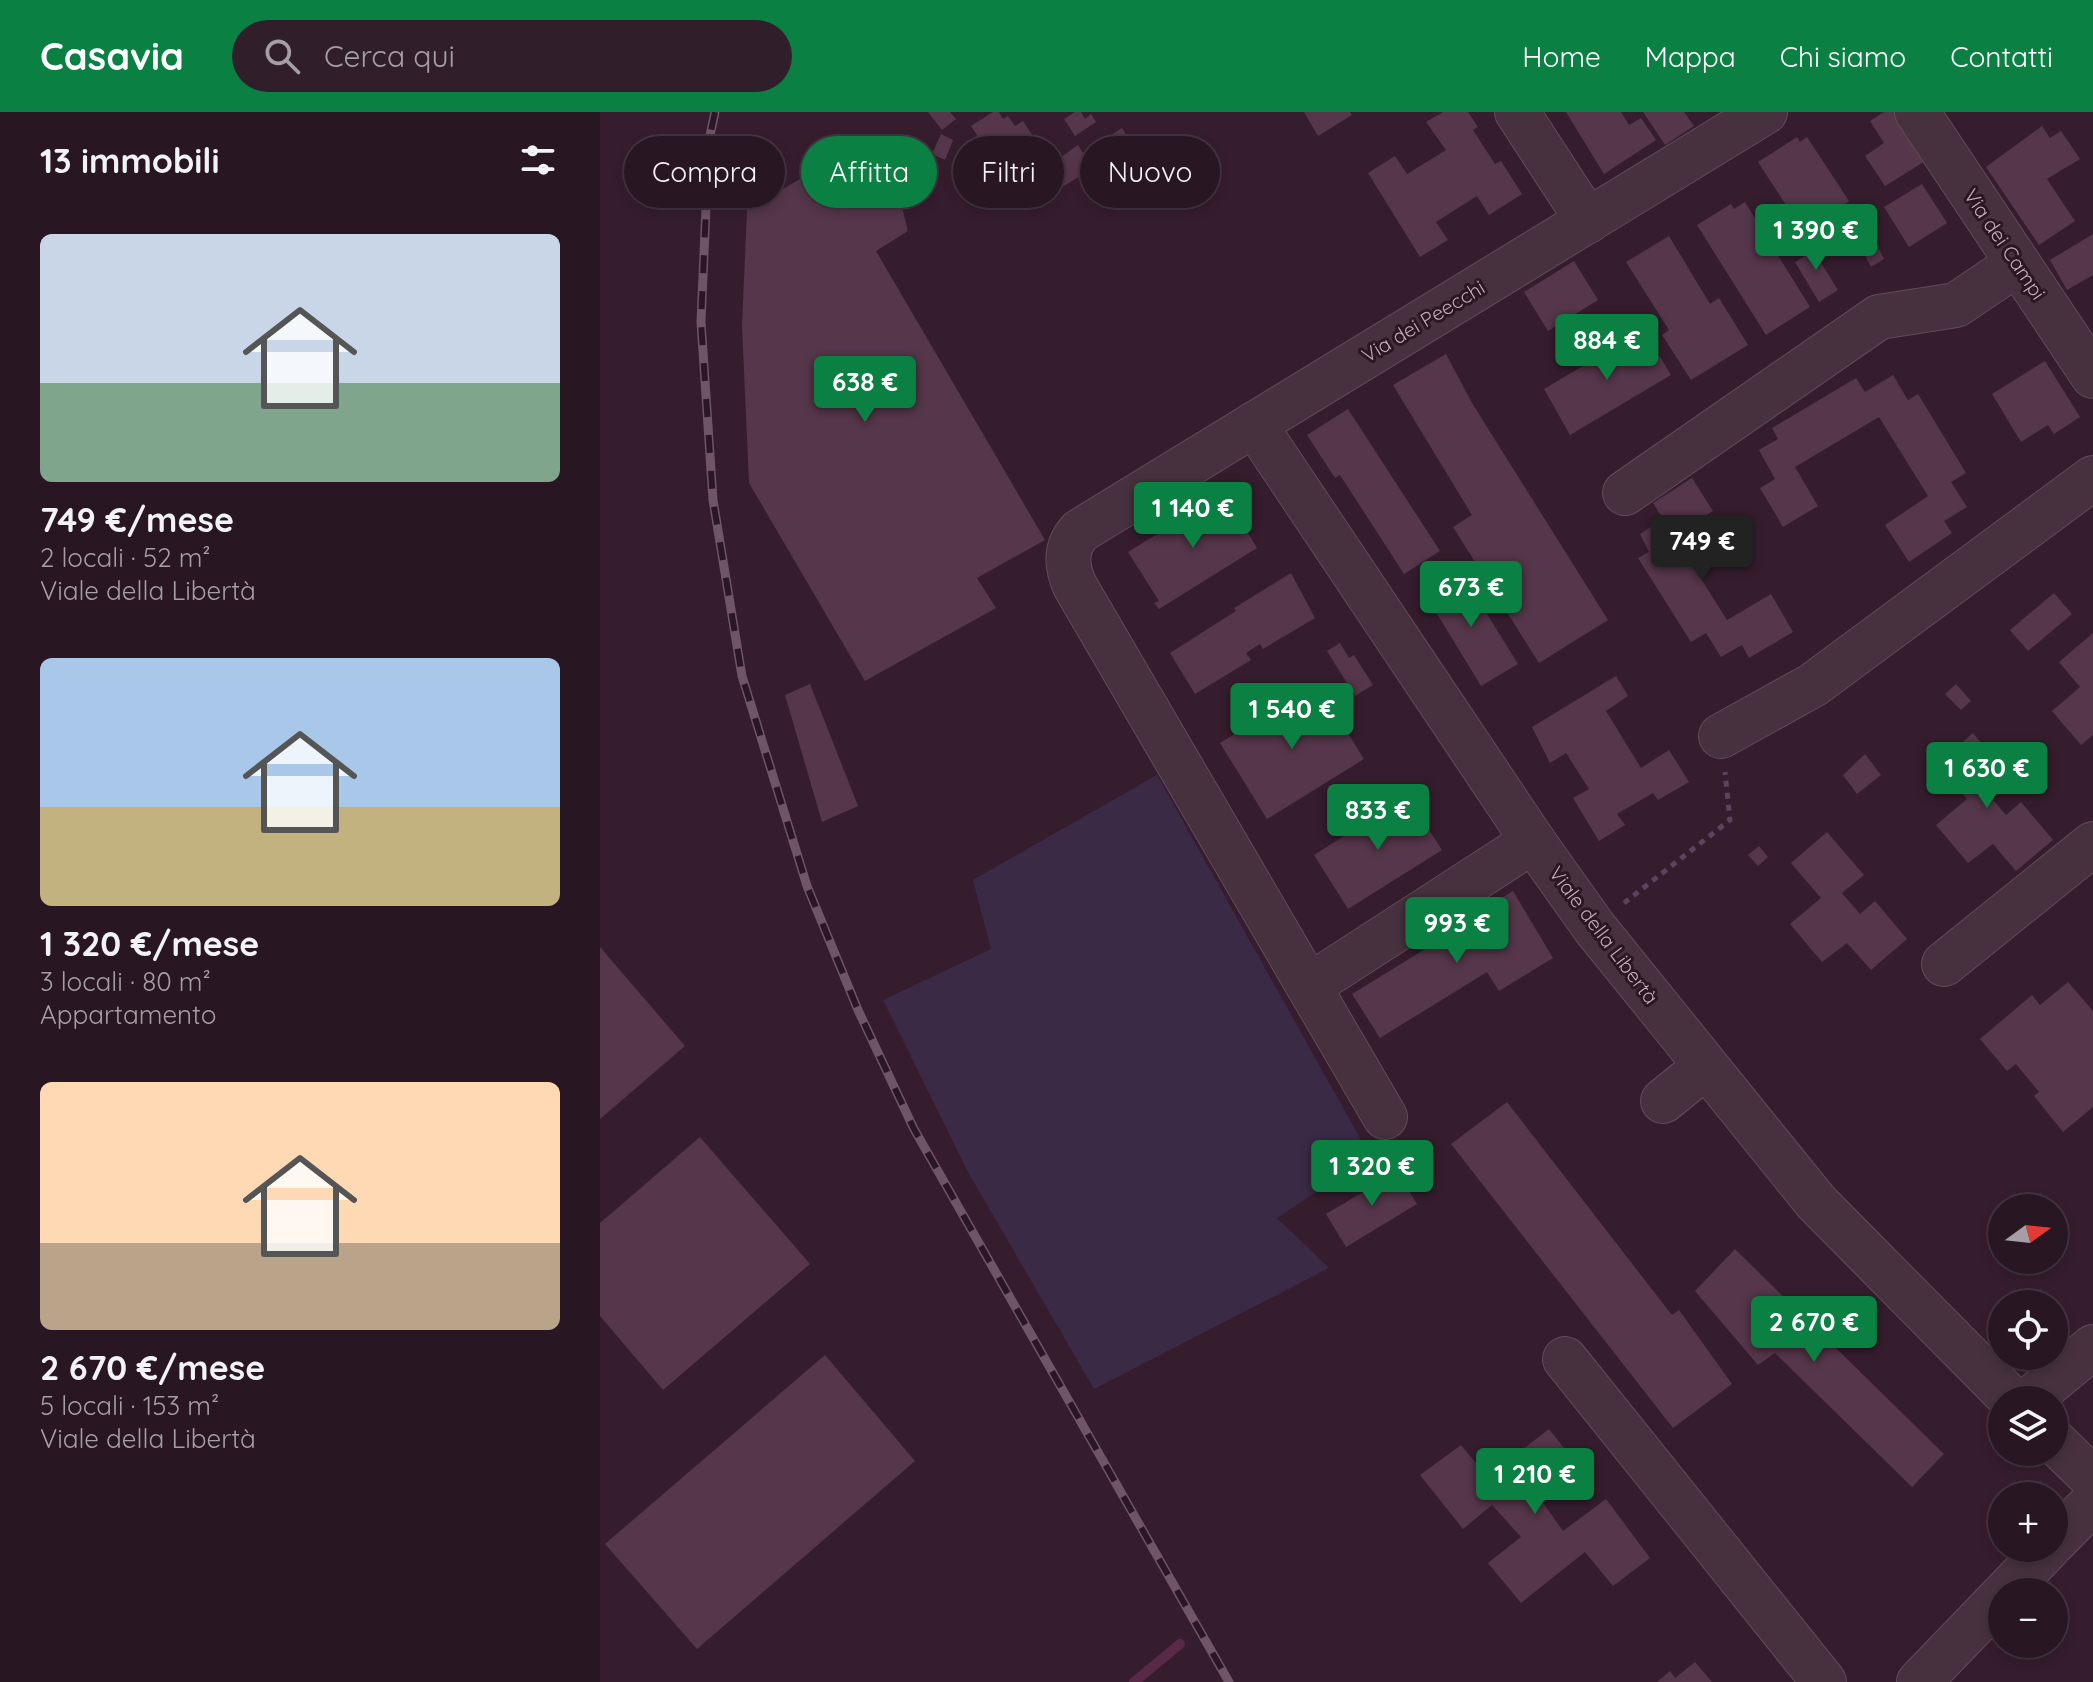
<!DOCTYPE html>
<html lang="it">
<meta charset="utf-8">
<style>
body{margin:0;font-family:Quicksand,sans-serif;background:#301f2a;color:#f1f3f6;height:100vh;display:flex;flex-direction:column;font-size:30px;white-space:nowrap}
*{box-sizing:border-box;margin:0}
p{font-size:26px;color:#a59fa5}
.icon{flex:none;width:44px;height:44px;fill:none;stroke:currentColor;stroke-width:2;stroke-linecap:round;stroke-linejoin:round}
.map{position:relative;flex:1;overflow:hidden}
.sheet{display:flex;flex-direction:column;background:#281622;width:600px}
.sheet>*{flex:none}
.banner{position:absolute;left:24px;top:24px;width:760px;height:72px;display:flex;gap:16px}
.needle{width:52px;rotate:75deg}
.tools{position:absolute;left:1388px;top:1082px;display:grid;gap:16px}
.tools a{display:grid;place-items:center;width:80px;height:80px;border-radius:50%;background:#281622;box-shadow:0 4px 12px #0003,0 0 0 2px #443540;font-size:40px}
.price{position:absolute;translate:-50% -68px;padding:0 18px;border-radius:8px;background:#0b8043;color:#fff;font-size:26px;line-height:52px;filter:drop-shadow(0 2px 4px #0008)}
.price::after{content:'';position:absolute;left:50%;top:48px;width:24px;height:18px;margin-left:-12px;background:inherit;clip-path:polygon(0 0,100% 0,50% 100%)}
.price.on{background:#222;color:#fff}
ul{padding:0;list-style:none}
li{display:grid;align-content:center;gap:16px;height:424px;padding:0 40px}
li span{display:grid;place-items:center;height:248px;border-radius:12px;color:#555}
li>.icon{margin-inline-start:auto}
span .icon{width:144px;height:144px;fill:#fffc;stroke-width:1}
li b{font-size:34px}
h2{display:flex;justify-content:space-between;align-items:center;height:96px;padding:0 40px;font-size:34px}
.tag{padding:0 28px;border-radius:36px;background:#281622;box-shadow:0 4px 12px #0003,0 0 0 2px #443540;font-size:28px;line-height:72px}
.tag.on{background:#0b8043;color:#fff}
header{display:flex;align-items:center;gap:48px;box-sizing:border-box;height:112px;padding:0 40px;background:#0b8043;color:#fff}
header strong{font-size:38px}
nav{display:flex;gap:44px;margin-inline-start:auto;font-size:28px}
.search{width:560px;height:72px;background:#301f2a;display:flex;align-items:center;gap:20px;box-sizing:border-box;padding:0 28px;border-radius:44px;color:#a59fa5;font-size:30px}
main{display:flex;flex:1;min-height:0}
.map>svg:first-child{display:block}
.green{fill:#3b2a46}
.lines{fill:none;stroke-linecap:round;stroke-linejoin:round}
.stream{stroke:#592a48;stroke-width:10}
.building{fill:#55364a}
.minor-casing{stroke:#624b5a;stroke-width:46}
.path{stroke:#5b455d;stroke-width:5;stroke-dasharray:6 6;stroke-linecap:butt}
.minor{stroke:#47313f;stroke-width:44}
.rail-casing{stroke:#705467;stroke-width:9}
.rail{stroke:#2b1724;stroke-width:6;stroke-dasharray:18;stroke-linecap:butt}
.labels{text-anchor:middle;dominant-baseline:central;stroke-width:6;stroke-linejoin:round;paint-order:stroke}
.street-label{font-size:20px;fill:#c5aabb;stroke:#2b1724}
</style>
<header>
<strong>Casavia</strong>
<div class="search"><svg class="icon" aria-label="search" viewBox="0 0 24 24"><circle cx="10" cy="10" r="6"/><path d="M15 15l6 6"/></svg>Cerca qui</div>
<nav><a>Home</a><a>Mappa</a><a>Chi siamo</a><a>Contatti</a></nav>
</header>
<main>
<section class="sheet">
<h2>13 immobili<svg class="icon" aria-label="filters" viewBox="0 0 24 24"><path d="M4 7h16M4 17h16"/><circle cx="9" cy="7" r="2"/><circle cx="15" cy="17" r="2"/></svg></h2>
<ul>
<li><span style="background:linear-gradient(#c9d6e8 60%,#7fa58c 0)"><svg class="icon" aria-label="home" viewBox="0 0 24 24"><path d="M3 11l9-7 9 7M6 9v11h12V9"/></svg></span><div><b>749 €/mese</b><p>2 locali · 52 m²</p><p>Viale della Libertà</p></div></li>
<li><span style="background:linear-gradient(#a9c7e8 60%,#c2b280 0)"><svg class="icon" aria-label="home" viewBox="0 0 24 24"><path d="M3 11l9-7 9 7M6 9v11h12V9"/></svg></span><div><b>1 320 €/mese</b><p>3 locali · 80 m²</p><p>Appartamento</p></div></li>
<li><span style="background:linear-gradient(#ffd9b3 65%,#b9a48a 0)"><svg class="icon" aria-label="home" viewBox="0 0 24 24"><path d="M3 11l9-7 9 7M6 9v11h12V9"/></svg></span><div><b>2 670 €/mese</b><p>5 locali · 153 m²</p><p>Viale della Libertà</p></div></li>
</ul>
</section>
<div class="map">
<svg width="1493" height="1570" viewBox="0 0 1493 1570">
<rect width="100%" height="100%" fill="#361d2e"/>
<path class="green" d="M 557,663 L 770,1044 L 677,1106 L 729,1156 L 494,1277 L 368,1060 L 283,888 L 391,837 L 373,768 Z"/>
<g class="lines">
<path class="stream" d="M 534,1570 L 580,1532"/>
</g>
<g class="building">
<path d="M 328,0 L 350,0 L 356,7 L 342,18 Z"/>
<path d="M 393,0 L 399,0 L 403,7 L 408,4 L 415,14 L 423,9 L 444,41 L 455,35 L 461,45 L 478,33 L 483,41 L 522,16 L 532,32 L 425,98 L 371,14 Z"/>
<path d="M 475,0 L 481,0 L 485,7 L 491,2 L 496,10 L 475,24 L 464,7 Z"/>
<path d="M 704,0 L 750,0 L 752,3 L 718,24 Z"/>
<path d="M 843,0 L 868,0 L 878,15 L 873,18 L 895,52 L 901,49 L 922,82 L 889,103 L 877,84 L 836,110 L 848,128 L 820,145 L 768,61 L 795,44 L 807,62 L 846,38 L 826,10 Z"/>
<path d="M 966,0 L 1021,0 L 1029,13 L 1041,6 L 1056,28 L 1004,62 Z"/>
<path d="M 1043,0 L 1084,0 L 1094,14 L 1065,33 Z"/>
<path d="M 1284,0 L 1296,0 L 1327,48 L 1285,74 L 1265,44 L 1284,31 L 1270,9 Z"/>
<path d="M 1442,14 L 1450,26 L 1461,19 L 1480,47 L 1447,67 L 1475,109 L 1439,133 L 1386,55 Z"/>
<path d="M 341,22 L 353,28 L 345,48 L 332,42 Z"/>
<path d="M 1197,25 L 1200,30 L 1207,25 L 1249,89 L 1245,92 L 1252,103 L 1216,125 L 1216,129 L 1207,116 L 1203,119 L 1158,50 Z"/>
<path d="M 270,26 L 296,72 L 308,119 L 276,139 L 445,428 L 377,466 L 396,496 L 265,569 L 149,371 L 142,214 L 147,98 Z"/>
<path d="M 1322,72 L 1347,111 L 1309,135 L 1284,95 Z"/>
<path d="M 1145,90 L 1210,195 L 1166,223 L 1097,113 L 1131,92 L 1134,97 Z"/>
<path d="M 1493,122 L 1493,163 L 1467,178 L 1450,148 Z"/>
<path d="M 1069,124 L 1110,192 L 1119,186 L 1148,233 L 1091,268 L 1062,223 L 1069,218 L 1026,150 Z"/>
<path d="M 1216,129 L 1225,145 L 1220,149 L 1238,178 L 1219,190 L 1195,150 L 1205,144 L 1201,137 Z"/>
<path d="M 1277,134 L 1284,147 L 1271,155 L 1264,142 Z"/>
<path d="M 974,149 L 998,188 L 948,219 L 924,180 Z"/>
<path d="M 1044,218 L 1071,263 L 970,323 L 944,277 Z"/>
<path d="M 846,242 L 872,291 L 1008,508 L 939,551 L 853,415 L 872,403 L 793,273 Z"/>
<path d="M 1445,249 L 1480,305 L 1454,322 L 1448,313 L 1421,330 L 1392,282 Z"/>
<path d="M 1293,263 L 1308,288 L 1318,282 L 1366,361 L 1351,370 L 1367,395 L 1344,409 L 1352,421 L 1309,450 L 1285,413 L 1328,384 L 1279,305 L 1195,355 L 1218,394 L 1183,415 L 1160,376 L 1175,367 L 1159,338 L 1178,327 L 1172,316 L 1256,266 L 1265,280 Z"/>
<path d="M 748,297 L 840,439 L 804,462 L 740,363 L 735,366 L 707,323 Z"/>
<path d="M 1092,366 L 1113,399 L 1074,424 L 1127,508 L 1171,482 L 1193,520 L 1149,546 L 1142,533 L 1121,545 L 1106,521 L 1091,530 L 1038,446 L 1049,440 L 1040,422 L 1063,407 L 1053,391 Z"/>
<path d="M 624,381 L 657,436 L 559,497 L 554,491 L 559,489 L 528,440 Z"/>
<path d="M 861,460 L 918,552 L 881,574 L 825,482 Z"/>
<path d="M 691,461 L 715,506 L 663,537 L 660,532 L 646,541 L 651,548 L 595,582 L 570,541 L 636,499 L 634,496 Z"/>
<path d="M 1454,481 L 1472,502 L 1428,539 L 1410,518 Z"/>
<path d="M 1493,521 L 1493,623 L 1481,633 L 1452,599 L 1480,575 L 1459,550 Z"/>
<path d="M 740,531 L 749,546 L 754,543 L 773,573 L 755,584 L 727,539 Z"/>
<path d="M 1016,564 L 1028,584 L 1006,599 L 1041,656 L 1069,638 L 1089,670 L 1058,688 L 1053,681 L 1017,702 L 1025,713 L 999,729 L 973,686 L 989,677 L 966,641 L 950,651 L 932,615 Z"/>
<path d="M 210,572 L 258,694 L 222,710 L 185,583 Z"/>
<path d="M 717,572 L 764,647 L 667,707 L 620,631 Z"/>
<path d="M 1356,572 L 1371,589 L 1361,598 L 1345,582 Z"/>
<path d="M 1373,621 L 1409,664 L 1388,682 L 1406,703 L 1421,690 L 1453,728 L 1416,759 L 1393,732 L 1368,751 L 1336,713 L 1367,687 L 1337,652 Z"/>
<path d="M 1265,642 L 1281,663 L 1257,682 L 1243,663 Z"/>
<path d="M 807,684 L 842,738 L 748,797 L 714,743 Z"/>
<path d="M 1227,720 L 1264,763 L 1242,781 L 1260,802 L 1275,789 L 1307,827 L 1271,858 L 1247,831 L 1222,850 L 1190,812 L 1221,786 L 1191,751 Z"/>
<path d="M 1159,734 L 1168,745 L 1158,754 L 1148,743 Z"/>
<path d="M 913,779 L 953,846 L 899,879 L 887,860 L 780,926 L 752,882 L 861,815 L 859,811 Z"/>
<path d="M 0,835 L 85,934 L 0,1007 Z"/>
<path d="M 1468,870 L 1493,899 L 1493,995 L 1463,1020 L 1434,984 L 1439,980 L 1416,952 L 1407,959 L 1380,927 L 1432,883 L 1440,893 Z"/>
<path d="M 907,990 L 1068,1198 L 1072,1203 L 1079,1198 L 1132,1272 L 1073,1316 L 851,1032 Z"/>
<path d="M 100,1025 L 210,1152 L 63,1278 L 0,1204 L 0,1111 Z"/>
<path d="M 795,1056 L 817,1092 L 746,1135 L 726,1102 L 763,1080 L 761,1076 Z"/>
<path d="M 1135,1137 L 1344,1342 L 1312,1375 L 1175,1241 L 1158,1253 L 1095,1179 Z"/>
<path d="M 225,1243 L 315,1349 L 97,1537 L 5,1432 Z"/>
<path d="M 949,1317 L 983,1360 L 943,1391 L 963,1419 L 1006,1387 L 1050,1446 L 1013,1474 L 985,1440 L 921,1491 L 888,1451 L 921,1425 L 892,1393 L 863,1417 L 820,1363 L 861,1333 L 892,1371 L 900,1364 L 895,1359 Z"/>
<path d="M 1095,1550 L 1112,1570 L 1057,1570 L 1070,1559 L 1075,1566 Z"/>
</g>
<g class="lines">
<g class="minor-casing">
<g id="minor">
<path d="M 917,0 L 988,109"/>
<path d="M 1317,0 L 1493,264"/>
<path d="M 654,312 L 933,729 L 994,815 L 1216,1090 L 1412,1288"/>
<path d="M 1025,381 L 1279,205 L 1356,193 L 1417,152"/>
<path d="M 1121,624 L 1213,573 L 1493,366"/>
<path d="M 1344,852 L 1493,732"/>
<path d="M 709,874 L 933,729"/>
<path d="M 1063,989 L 1105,955"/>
<path d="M 785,1005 L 475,474 C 466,454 465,435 480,419 L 1165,0"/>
<path d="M 965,1247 L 1224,1570"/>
<path d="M 1429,1288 L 1493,1235"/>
<path d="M 1454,1329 L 1493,1367"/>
<path d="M 1454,1430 L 1493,1390"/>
<path d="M 1406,1480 L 1448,1436"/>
<path d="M 1319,1570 L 1402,1484"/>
</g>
</g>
<path class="path" d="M 1024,791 L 1130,708 L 1125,660"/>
<use href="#minor" class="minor"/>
<g class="rail-casing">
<path id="rail" d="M 115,0 L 109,28 L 101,210 L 113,388 L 142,564 L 207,774 L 258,898 L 314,1017 L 629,1570"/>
</g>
<use href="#rail" class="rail"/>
</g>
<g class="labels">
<g class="street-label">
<text transform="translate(1405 132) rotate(56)">Via dei Campi</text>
<text transform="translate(823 209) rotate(-31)">Via dei Peecchi</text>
<text transform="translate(1004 823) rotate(53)">Viale della Libertà</text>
</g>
</g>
</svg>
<div class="tools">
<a><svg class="needle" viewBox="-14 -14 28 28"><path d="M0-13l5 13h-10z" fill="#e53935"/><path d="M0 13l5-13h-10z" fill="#a59fa5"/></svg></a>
<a><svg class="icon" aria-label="locate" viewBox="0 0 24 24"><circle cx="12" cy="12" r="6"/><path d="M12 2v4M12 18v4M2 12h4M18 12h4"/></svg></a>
<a><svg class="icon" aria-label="layers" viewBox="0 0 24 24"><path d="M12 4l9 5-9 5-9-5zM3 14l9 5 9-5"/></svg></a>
<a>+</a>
<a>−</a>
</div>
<b class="price" style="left:1216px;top:160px">1 390 €</b>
<b class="price" style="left:1007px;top:270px">884 €</b>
<b class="price" style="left:265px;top:312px">638 €</b>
<b class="price" style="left:593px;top:438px">1 140 €</b>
<b class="price on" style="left:1102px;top:471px">749 €</b>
<b class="price" style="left:871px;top:517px">673 €</b>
<b class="price" style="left:692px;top:639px">1 540 €</b>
<b class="price" style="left:1387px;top:698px">1 630 €</b>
<b class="price" style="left:778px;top:740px">833 €</b>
<b class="price" style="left:857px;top:853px">993 €</b>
<b class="price" style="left:772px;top:1096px">1 320 €</b>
<b class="price" style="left:1214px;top:1252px">2 670 €</b>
<b class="price" style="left:935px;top:1404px">1 210 €</b>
<div class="banner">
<a class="tag">Compra</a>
<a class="tag on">Affitta</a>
<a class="tag">Filtri</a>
<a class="tag">Nuovo</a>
</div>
</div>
</main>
